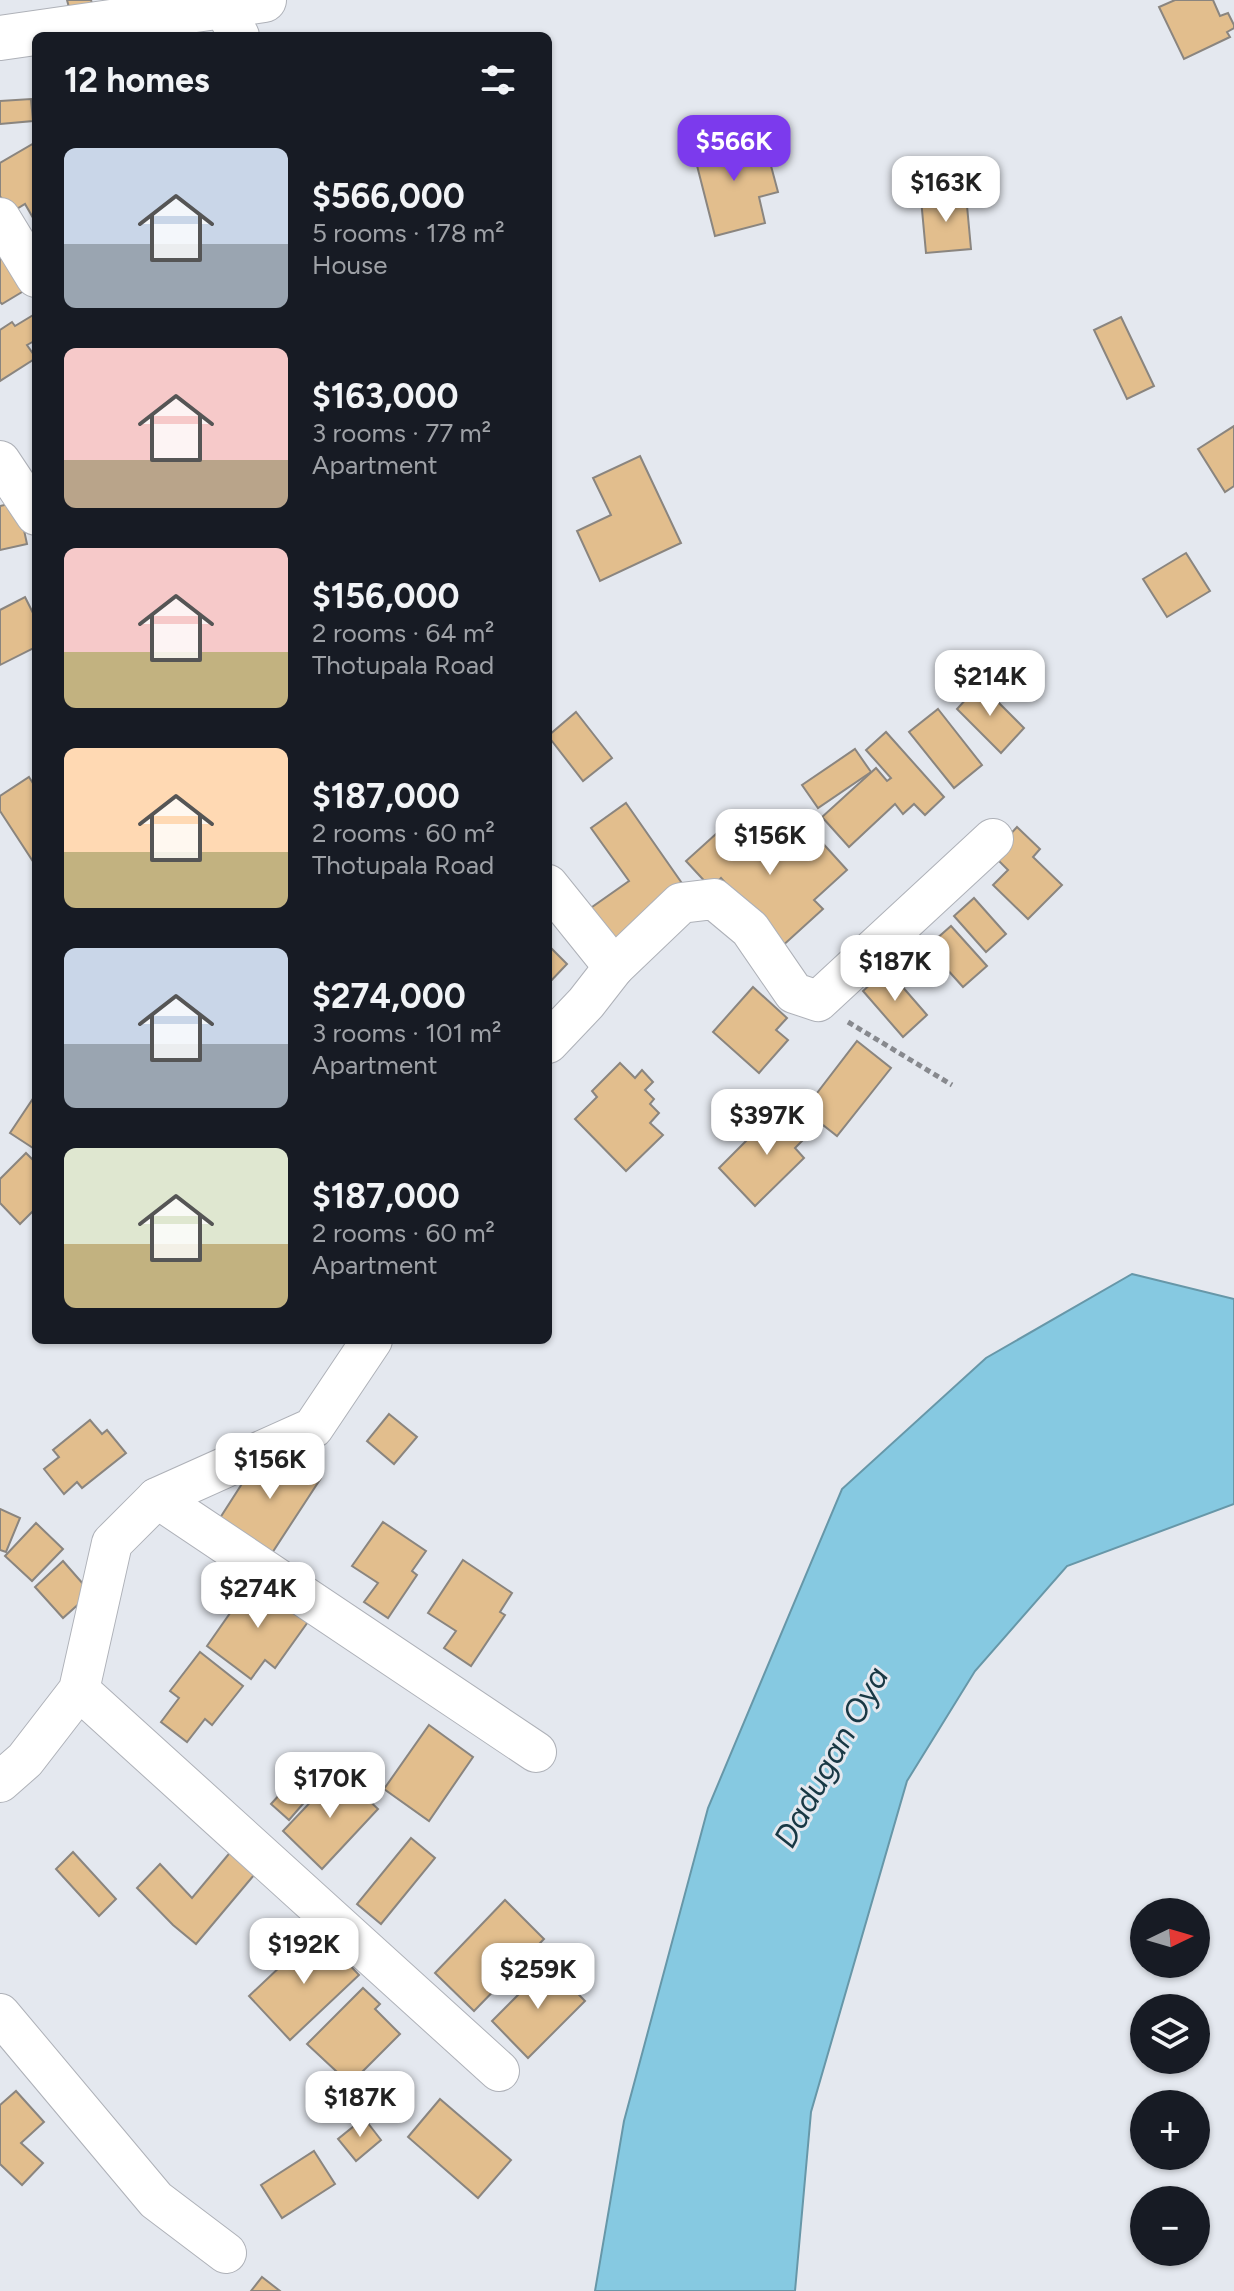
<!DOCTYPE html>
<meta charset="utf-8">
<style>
body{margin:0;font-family:Figtree,sans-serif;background:#242831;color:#f1f3f6;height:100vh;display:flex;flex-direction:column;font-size:30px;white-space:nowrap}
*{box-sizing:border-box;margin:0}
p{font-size:26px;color:#9ea1a6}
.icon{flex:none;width:44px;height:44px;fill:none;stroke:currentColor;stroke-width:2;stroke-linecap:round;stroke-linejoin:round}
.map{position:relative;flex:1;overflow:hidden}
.panel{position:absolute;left:32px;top:32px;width:520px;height:1312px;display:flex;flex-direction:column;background:#171b24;border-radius:12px;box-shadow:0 2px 6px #0004}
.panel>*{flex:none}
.needle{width:52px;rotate:85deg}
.fabs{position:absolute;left:1130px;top:1898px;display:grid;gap:16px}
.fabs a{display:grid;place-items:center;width:80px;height:80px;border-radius:50%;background:#171b24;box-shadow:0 2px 6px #0004;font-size:40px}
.price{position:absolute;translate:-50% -68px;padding:0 18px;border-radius:16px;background:#fff;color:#222;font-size:26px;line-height:52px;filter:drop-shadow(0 2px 4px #0008)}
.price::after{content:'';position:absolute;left:50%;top:48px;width:24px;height:18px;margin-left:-12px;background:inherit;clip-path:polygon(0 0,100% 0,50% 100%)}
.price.active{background:#7c3aed;color:#fff}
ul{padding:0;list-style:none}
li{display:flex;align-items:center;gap:24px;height:200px;padding:0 32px}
li span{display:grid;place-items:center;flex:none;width:224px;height:160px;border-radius:12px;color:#555}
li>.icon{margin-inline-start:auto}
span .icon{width:96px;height:96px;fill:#fffc;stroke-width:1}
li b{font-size:34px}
h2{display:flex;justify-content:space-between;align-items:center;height:96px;padding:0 32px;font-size:34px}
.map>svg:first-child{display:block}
.water{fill:#86c9e1;stroke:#6797a8;stroke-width:2}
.building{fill:#e2be8d;stroke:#8a857f;stroke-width:2}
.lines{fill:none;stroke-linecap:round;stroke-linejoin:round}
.minor-casing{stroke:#aeb1b8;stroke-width:42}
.major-casing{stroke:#aeb1b8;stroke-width:46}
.path{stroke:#87898e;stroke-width:5;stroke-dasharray:6 4;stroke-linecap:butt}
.minor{stroke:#fff;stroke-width:40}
.major{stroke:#fff;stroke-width:44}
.labels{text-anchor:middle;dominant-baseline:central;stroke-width:6;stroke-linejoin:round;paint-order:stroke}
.water-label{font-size:32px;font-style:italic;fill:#183844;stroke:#e4e8ef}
</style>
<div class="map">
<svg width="1234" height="2291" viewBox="0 0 1234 2291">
<rect width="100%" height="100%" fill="#e4e8ef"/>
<path class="water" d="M 1132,1274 L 1234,1299 L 1234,1504 L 1067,1566 L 975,1671 L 907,1781 L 811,2112 L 795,2291 L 595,2291 L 624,2121 L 708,1808 L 842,1489 L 986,1358 Z"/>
<g class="building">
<path d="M 67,0 L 91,0 L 94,10 L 71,15 Z"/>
<path d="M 1175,0 L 1213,0 L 1220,16 L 1228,13 L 1234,25 L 1234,28 L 1227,32 L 1230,37 L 1184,59 L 1159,7 Z"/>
<path d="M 31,99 L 33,121 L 0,124 L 0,101 Z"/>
<path d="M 742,133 L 748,156 L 767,151 L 778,192 L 759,197 L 765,223 L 715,236 L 692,146 Z"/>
<path d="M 36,142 L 36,223 L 25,204 L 10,213 L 0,196 L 0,163 Z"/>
<path d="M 966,195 L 971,249 L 926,253 L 921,199 Z"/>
<path d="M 0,232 L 32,286 L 2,304 L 0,302 Z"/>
<path d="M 35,314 L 36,340 L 27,345 L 36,358 L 0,381 L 0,330 L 12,322 L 15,326 Z"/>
<path d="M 1121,317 L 1154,386 L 1127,399 L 1094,330 Z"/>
<path d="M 1234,426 L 1234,486 L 1225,492 L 1198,449 Z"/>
<path d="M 640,456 L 681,543 L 600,581 L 577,531 L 611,515 L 593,478 Z"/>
<path d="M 18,502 L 27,544 L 0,550 L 0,506 Z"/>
<path d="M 1186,553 L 1210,591 L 1167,617 L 1143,579 Z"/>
<path d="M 25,597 L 36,619 L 36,647 L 0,665 L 0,610 Z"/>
<path d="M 980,684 L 1024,728 L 1001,753 L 957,709 Z"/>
<path d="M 938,709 L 982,765 L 954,788 L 909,732 Z"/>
<path d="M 576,712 L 612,758 L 583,781 L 548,736 Z"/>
<path d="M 886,732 L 944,797 L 925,815 L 914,804 L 903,814 L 895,804 L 849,847 L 822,817 L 876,768 L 887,781 L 891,778 L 866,750 Z"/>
<path d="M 855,749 L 871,772 L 818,808 L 802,785 Z"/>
<path d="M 29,777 L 36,788 L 34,863 L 0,811 L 0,796 Z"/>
<path d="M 626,803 L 686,889 L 608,944 L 585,912 L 629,881 L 591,828 Z"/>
<path d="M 737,815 L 761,843 L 756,848 L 770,863 L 808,827 L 847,870 L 814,900 L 823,909 L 779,949 L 761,923 L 721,878 L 711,888 L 686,861 Z"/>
<path d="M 1017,827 L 1040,849 L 1033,857 L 1062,885 L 1028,919 L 993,885 L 1008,870 L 992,854 Z"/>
<path d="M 974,898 L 1006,934 L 986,952 L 954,916 Z"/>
<path d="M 951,926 L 987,966 L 963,987 L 927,947 Z"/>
<path d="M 548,945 L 567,964 L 548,984 Z"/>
<path d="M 887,969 L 927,1015 L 903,1037 L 863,991 Z"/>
<path d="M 753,987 L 787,1018 L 776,1030 L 788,1040 L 759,1073 L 713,1032 Z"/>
<path d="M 857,1041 L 891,1068 L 837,1136 L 804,1110 Z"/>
<path d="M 620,1063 L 635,1078 L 642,1070 L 653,1082 L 645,1090 L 654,1099 L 650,1104 L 659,1113 L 650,1123 L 663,1135 L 626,1171 L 575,1119 L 597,1097 L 592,1091 Z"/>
<path d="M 36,1094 L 36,1150 L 10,1133 Z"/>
<path d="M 795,1110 L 814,1129 L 795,1148 L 804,1158 L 755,1206 L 719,1168 L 768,1119 L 777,1128 Z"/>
<path d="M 26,1153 L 36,1163 L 36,1208 L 20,1224 L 0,1203 L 0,1179 Z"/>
<path d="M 389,1414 L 417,1437 L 394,1464 L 367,1441 Z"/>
<path d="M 90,1420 L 102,1434 L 107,1430 L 126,1453 L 82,1488 L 77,1482 L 64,1494 L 44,1469 L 59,1457 L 53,1450 Z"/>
<path d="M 285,1454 L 321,1478 L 272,1553 L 220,1518 L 256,1462 L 272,1473 Z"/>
<path d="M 0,1509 L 20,1518 L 6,1552 L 0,1550 Z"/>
<path d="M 383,1522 L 426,1551 L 412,1571 L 417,1575 L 388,1618 L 364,1602 L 378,1583 L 352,1566 Z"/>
<path d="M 36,1523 L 63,1549 L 32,1581 L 5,1556 Z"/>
<path d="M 463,1560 L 512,1593 L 500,1612 L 505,1615 L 471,1666 L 444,1648 L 456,1631 L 428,1613 Z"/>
<path d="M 63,1561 L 91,1593 L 63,1618 L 35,1587 Z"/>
<path d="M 254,1579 L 310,1619 L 275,1668 L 265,1660 L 251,1679 L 207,1646 Z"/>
<path d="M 200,1652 L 243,1686 L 212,1725 L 205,1719 L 187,1742 L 161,1722 L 179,1698 L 170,1691 Z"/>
<path d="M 429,1725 L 473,1757 L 429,1821 L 384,1789 Z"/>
<path d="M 310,1761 L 327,1776 L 289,1820 L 271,1804 Z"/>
<path d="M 339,1772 L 378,1809 L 322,1869 L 283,1831 Z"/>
<path d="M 411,1838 L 435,1858 L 381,1924 L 357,1904 Z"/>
<path d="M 233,1849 L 259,1869 L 196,1944 L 173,1925 L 137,1888 L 160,1864 L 192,1898 Z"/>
<path d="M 73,1852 L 116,1899 L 99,1916 L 56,1869 Z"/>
<path d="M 505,1900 L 544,1939 L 474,2011 L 435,1973 Z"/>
<path d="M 318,1931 L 359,1975 L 290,2040 L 249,1996 Z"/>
<path d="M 549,1964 L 585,2001 L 528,2058 L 492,2021 Z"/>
<path d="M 363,1988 L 380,2004 L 375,2009 L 400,2034 L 350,2084 L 307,2044 Z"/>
<path d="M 16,2091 L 44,2122 L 21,2143 L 43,2163 L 22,2185 L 0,2164 L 0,2105 Z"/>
<path d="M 440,2099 L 511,2160 L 478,2198 L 408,2137 Z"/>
<path d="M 364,2118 L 381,2140 L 356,2161 L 338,2139 Z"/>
<path d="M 314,2151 L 335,2184 L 282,2218 L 261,2185 Z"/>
<path d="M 262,2277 L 280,2291 L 251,2291 Z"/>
</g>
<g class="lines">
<g class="minor-casing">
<g id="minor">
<path d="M 223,6 L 239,36"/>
<path d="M 0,218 L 36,277"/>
<path d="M 0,461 L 36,515"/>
<path d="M 548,885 L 614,967 L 681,903 L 714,899 L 750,929 L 794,993 L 818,1001 L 993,839"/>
<path d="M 548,1043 L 586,1003 L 614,967"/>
<path d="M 157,1498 L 536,1752"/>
<path d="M 79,1690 L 499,2071"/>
<path d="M 0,1782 L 25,1760 L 79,1690 L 112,1543 L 157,1498 L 313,1428 L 372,1340"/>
<path d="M 0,2014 L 156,2200 L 226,2253"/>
</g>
</g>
<g class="major-casing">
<path id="major" d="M 0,38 L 264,0"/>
</g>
<path class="path" d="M 848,1022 L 952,1085"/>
<use href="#minor" class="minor"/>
<use href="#major" class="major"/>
</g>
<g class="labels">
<g class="water-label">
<text transform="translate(831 1757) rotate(-61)">Dadugan Oya</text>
</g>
</g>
</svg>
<div class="fabs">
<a><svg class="needle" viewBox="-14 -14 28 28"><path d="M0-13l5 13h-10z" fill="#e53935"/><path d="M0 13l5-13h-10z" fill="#9ea1a6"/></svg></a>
<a><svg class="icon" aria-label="layers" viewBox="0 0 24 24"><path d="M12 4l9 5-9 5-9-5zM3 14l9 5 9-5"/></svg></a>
<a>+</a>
<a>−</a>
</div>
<b class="price active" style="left:734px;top:183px">$566K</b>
<b class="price" style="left:946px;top:224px">$163K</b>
<b class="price" style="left:990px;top:718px">$214K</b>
<b class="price" style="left:770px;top:877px">$156K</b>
<b class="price" style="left:895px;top:1003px">$187K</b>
<b class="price" style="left:767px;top:1157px">$397K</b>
<b class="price" style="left:270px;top:1501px">$156K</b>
<b class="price" style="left:258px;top:1630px">$274K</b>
<b class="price" style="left:330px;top:1820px">$170K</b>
<b class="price" style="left:304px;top:1986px">$192K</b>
<b class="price" style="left:538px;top:2011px">$259K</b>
<b class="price" style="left:360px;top:2139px">$187K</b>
<section class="panel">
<h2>12 homes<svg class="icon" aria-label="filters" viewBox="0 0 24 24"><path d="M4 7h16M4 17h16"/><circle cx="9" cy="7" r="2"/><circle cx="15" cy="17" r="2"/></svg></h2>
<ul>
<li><span style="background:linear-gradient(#c9d6e8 60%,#9aa5b1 0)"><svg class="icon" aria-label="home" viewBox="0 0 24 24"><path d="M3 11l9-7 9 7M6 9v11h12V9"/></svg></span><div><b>$566,000</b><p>5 rooms · 178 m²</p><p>House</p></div></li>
<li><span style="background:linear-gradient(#f6c9c9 70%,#b9a48a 0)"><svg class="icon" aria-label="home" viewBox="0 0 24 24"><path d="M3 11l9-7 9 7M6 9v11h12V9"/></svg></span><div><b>$163,000</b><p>3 rooms · 77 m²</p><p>Apartment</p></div></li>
<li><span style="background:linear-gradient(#f6c9c9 65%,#c2b280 0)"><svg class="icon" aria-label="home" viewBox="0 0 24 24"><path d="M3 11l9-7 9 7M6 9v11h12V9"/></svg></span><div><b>$156,000</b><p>2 rooms · 64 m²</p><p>Thotupala Road</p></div></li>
<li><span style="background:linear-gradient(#ffd9b3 65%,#c2b280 0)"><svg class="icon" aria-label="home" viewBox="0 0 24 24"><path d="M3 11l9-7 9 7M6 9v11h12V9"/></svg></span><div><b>$187,000</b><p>2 rooms · 60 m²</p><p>Thotupala Road</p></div></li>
<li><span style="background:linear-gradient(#c9d6e8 60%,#9aa5b1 0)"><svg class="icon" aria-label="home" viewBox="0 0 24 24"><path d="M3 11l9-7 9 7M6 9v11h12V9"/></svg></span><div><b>$274,000</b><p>3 rooms · 101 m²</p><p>Apartment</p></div></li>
<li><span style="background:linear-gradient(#dfe7d0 60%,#c2b280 0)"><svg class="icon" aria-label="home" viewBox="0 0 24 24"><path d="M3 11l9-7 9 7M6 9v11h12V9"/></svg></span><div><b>$187,000</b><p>2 rooms · 60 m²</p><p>Apartment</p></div></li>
</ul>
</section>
</div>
